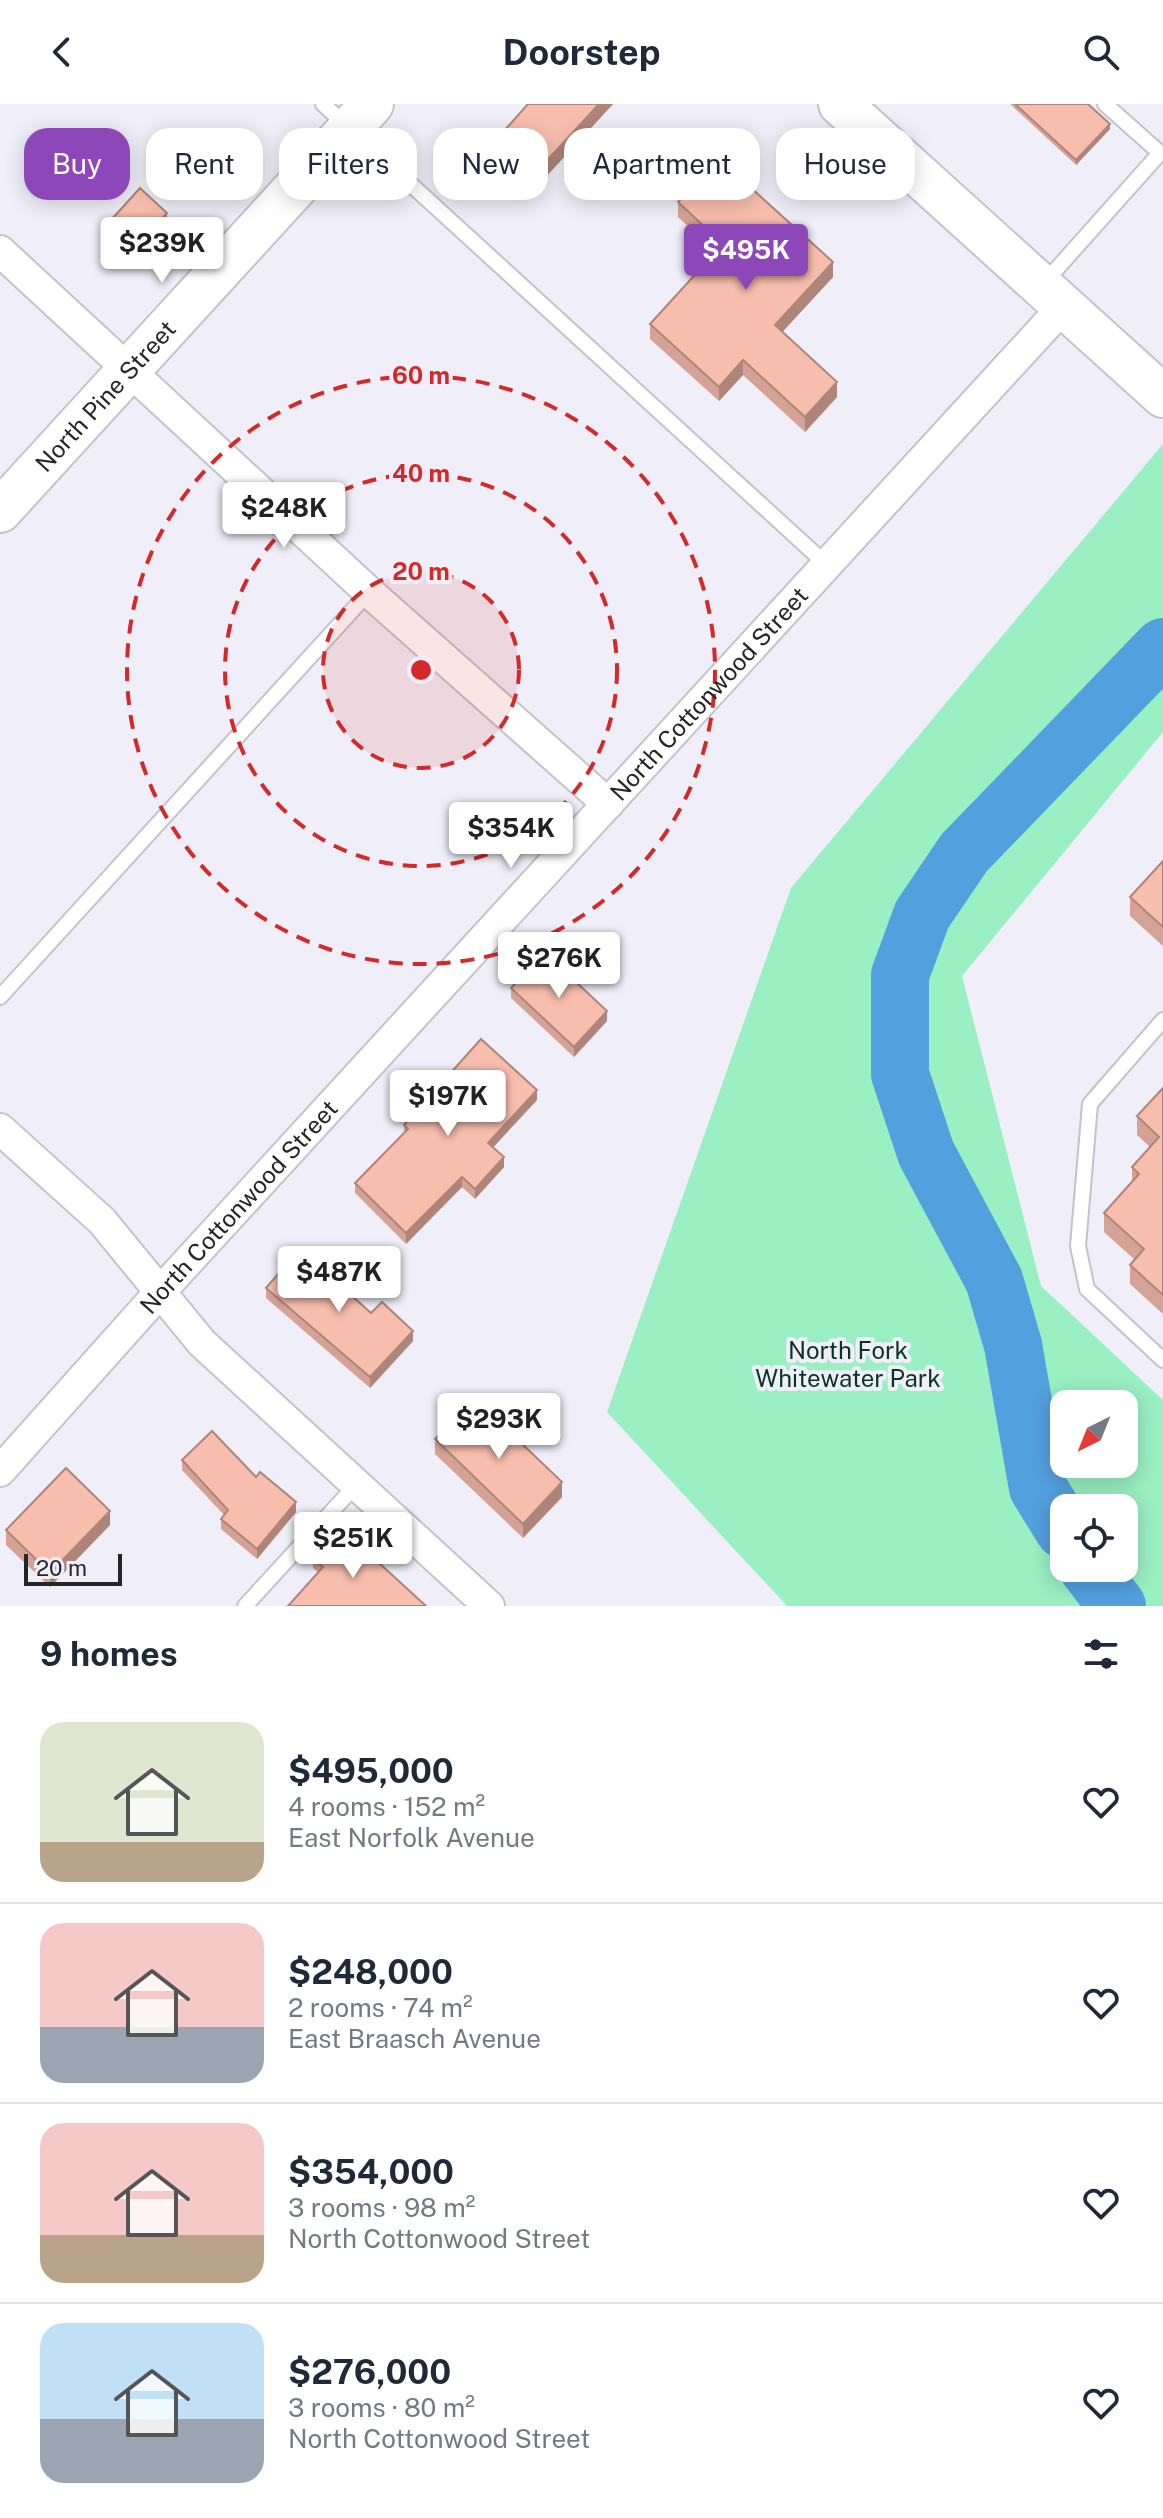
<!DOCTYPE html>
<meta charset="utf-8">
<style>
body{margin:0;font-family:"Public Sans",sans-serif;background:#f6f6f7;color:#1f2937;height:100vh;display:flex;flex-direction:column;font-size:30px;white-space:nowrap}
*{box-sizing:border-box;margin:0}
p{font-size:26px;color:#747a83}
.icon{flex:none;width:44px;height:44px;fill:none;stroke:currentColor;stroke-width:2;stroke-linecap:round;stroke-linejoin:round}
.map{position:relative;height:1502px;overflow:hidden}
.drawer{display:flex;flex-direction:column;background:#fff;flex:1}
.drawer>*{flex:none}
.hud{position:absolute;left:24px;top:24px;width:1116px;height:72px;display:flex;gap:16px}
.needle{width:52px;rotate:223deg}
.buttons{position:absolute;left:1050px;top:1286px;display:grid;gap:16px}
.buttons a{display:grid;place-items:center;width:88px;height:88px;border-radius:16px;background:#fff;box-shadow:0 4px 20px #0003;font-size:40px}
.scale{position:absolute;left:24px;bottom:20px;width:98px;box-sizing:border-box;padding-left:8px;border:4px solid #262529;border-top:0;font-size:22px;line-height:28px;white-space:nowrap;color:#262529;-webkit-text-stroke:6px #f0eff9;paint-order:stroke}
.price{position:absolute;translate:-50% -68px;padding:0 18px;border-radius:8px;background:#fff;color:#222;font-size:26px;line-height:52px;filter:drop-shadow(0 2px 4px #0008)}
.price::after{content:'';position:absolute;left:50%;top:48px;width:24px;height:18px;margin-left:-12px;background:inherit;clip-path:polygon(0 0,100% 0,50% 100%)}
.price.selected{background:#8e47b9;color:#fff}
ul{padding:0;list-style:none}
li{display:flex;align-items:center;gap:24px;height:200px;padding:0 40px}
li+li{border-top:2px solid #e0e1e3}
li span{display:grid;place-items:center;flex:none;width:224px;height:160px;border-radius:24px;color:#555}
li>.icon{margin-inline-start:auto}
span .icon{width:96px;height:96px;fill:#fffc;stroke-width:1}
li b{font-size:34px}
h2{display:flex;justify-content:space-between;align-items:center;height:96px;padding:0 40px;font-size:34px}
.chip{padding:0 28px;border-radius:24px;background:#fff;box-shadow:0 4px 20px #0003;font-size:28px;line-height:72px}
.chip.selected{background:#8e47b9;color:#fff}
header{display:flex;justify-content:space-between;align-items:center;height:104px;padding:0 40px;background:#fff;font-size:36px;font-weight:700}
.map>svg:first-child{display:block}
.green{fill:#9aefc3;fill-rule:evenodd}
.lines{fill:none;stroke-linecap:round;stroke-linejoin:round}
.river{stroke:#53a0de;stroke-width:58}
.lane-casing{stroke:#c3c3cc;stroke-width:18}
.street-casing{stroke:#c3c3cc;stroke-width:34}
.secondary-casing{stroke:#c3c3cc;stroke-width:46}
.lane{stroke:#fff;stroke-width:14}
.street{stroke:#fff;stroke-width:30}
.secondary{stroke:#fff;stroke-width:42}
.wall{fill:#d5a395}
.shaded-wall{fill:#ae8579}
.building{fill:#f8bead;stroke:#ae8579;stroke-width:2}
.ring{fill:none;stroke:#d62828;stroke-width:4;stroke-dasharray:14 10}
.labels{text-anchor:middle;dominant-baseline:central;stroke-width:8;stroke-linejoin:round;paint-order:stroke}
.street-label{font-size:24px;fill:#262529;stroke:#f0eff9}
.park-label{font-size:24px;fill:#073522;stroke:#f0eff9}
.centre{fill:#d62828;stroke:#f0eff9;stroke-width:4}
.ring-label{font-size:24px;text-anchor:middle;font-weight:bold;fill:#d62828;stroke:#f0eff9;stroke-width:8;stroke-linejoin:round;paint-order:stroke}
</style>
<header><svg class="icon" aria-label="back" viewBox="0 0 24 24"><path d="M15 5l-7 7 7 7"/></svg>Doorstep<svg class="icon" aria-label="search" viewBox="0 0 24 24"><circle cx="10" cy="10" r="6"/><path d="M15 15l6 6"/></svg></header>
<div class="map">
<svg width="1163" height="1502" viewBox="0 0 1163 1502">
<rect width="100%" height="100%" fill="#f0eff9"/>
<path class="green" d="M 1163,340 L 1163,628 L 962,872 L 1041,1182 L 1163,1296 L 1163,1502 L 787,1502 L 607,1308 L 791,784 ZM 1064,1300 L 1124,1300 L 1124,1360 L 1064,1360 ZM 1064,1404 L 1124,1404 L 1124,1464 L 1064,1464 Z"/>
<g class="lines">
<g class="river">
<path d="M 1064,1426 L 1038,1384 L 1013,1241 L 994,1176 L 926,1049 L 900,970 L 900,871 L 922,811 L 964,749 L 1163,543"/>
<path d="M 1088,1464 L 1117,1502"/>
</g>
<g class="lane-casing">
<g id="lane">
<path d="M 323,0 L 827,461"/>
<path d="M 1045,178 L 1160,49 L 1105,0"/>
<path d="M 0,893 L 369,488"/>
<path d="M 1163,916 L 1090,1000 L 1078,1142 L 1087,1185 L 1163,1256"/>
<path d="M 245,1502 L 356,1381"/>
</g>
</g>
<g class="street-casing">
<g id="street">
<path d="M 0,147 L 369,488 L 608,700"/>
<path d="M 0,1025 L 102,1117 L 202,1239 L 489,1502"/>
<path id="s1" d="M 0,1367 L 160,1188 L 1064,202"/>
</g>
</g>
<g class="secondary-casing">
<g id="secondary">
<path d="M 840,0 L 1163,292"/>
<path id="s2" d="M 0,407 L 372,0"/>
</g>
</g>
<use href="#lane" class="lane"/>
<use href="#street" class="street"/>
<use href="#secondary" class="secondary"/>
</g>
<g class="wall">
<path d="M 528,0 L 613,0 L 541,78 L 503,43 L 503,28 Z"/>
<path d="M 1010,0 L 1088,0 L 1110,25 L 1076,61 Z"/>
<path d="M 678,98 L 833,173 L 782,228 L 837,293 L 805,328 L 743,271 L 719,297 L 650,235 L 650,220 L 716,148 L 678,113 Z"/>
<path d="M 167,119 L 129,160 L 102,136 L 102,126 Z"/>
<path d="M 1163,757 L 1163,842 L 1130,812 L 1130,793 Z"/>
<path d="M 511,884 L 607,917 L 574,953 L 511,894 Z"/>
<path d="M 1163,984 L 1163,1210 L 1130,1180 L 1130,1161 L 1135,1156 L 1104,1128 L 1104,1109 L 1132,1078 L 1132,1063 L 1150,1043 L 1137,1031 L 1137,1012 Z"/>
<path d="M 537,996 L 493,1043 L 504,1063 L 475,1095 L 462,1083 L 406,1140 L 355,1089 L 355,1079 L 404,1029 L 404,1021 Z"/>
<path d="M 266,1184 L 371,1209 L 413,1237 L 370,1284 L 266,1194 Z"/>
<path d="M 435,1335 L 562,1393 L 523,1434 L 435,1350 Z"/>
<path d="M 182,1356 L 256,1373 L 296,1408 L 257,1455 L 221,1425 L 221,1415 L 224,1411 L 182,1366 Z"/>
<path d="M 110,1421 L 50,1483 L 6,1441 L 6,1426 Z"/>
<path d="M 313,1454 L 426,1502 L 319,1469 L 313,1464 Z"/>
</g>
<g class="shaded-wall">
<path d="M 599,0 L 613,0 L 541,78 L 541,63 Z"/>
<path d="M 1110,20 L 1110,25 L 1076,61 L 1076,56 Z"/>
<path d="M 167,109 L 167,119 L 129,160 L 129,150 Z"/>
<path d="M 833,158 L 833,173 L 775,236 L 775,221 Z"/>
<path d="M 743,256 L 743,271 L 719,297 L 719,283 Z"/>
<path d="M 837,278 L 837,293 L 805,328 L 805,313 Z"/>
<path d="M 607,907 L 607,917 L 574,953 L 574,943 Z"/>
<path d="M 537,986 L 537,996 L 488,1049 L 488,1039 Z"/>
<path d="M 504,1053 L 504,1063 L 475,1095 L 475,1085 Z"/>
<path d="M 462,1073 L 462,1083 L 406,1140 L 406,1129 Z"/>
<path d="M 413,1227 L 413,1237 L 370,1284 L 370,1273 Z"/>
<path d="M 562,1378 L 562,1393 L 523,1434 L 523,1420 Z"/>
<path d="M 296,1398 L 296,1408 L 257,1455 L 257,1445 Z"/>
<path d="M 110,1407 L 110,1421 L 50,1483 L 50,1469 Z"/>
</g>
<g class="building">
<path d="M 528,0 L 599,0 L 541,63 L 503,28 Z"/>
<path d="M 1015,0 L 1088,0 L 1110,20 L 1076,56 Z"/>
<path d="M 718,54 L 833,158 L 775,221 L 837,278 L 805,313 L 743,256 L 719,283 L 650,220 L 723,140 L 678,98 Z"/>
<path d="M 140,84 L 167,109 L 129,150 L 102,126 Z"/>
<path d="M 1163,757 L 1163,823 L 1130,793 Z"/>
<path d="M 544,848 L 607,907 L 574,943 L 511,884 Z"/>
<path d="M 481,935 L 537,986 L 488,1039 L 504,1053 L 475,1085 L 462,1073 L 406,1129 L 355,1079 L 408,1025 L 404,1021 Z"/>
<path d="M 1163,984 L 1163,1191 L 1130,1161 L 1144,1145 L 1104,1109 L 1139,1070 L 1132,1063 L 1159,1033 L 1137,1012 Z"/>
<path d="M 300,1145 L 371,1209 L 382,1198 L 413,1227 L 370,1273 L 266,1184 Z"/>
<path d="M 474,1294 L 562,1378 L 523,1420 L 435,1335 Z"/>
<path d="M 212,1327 L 256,1373 L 260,1368 L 296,1398 L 257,1445 L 221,1415 L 228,1406 L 182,1356 Z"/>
<path d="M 66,1364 L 110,1407 L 50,1469 L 6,1426 Z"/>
<path d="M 342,1425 L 426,1502 L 288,1502 L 323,1463 L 313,1454 Z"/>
</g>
<circle cx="421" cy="566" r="98" fill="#d62828" fill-opacity=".12"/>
<g class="ring">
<circle cx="421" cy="566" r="98"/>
<circle cx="421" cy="566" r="196"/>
<circle cx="421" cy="566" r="294"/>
</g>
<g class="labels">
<g class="street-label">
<text stroke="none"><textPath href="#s2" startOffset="156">North Pine Street</textPath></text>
<text stroke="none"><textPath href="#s1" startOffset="1052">North Cottonwood Street</textPath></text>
<text stroke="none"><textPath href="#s1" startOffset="356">North Cottonwood Street</textPath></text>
</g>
<g class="park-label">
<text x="848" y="1246">North Fork<tspan x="848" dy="28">Whitewater Park</tspan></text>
</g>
</g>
<circle cx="421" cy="566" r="12" class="centre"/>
<g class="ring-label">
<text x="421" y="280">60 m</text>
<text x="421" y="378">40 m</text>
<text x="421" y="476">20 m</text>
</g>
</svg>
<div class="buttons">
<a><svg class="needle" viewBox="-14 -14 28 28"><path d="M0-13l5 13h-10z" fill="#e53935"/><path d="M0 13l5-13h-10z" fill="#747a83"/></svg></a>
<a><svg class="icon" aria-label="locate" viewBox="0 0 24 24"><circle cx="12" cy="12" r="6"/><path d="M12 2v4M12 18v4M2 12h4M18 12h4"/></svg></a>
</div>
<div class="scale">20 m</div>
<b class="price" style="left:162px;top:181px">$239K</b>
<b class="price selected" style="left:746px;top:188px">$495K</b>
<b class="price" style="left:284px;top:446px">$248K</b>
<b class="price" style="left:511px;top:766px">$354K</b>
<b class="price" style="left:559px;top:896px">$276K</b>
<b class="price" style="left:448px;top:1034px">$197K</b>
<b class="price" style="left:339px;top:1210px">$487K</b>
<b class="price" style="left:499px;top:1357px">$293K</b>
<b class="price" style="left:353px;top:1476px">$251K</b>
<div class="hud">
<a class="chip selected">Buy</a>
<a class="chip">Rent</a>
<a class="chip">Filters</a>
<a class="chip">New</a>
<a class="chip">Apartment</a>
<a class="chip">House</a>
</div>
</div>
<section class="drawer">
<h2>9 homes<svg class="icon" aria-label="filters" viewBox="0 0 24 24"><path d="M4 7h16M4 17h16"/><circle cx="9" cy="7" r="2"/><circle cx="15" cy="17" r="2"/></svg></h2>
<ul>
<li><span style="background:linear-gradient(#dfe7d0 75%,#b9a48a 0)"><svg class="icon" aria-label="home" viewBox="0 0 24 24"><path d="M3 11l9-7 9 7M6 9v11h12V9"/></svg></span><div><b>$495,000</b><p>4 rooms · 152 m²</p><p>East Norfolk Avenue</p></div><svg class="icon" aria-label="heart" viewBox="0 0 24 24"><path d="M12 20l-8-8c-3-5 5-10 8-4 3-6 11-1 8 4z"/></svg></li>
<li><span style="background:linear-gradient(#f6c9c9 65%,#9aa5b1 0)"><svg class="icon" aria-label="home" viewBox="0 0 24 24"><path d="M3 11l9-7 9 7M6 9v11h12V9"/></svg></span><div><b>$248,000</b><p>2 rooms · 74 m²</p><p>East Braasch Avenue</p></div><svg class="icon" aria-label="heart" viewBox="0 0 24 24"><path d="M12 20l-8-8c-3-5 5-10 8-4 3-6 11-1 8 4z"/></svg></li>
<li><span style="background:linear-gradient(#f6c9c9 70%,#b9a48a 0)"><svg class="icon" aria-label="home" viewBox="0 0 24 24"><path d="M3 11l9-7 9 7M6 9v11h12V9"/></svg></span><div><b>$354,000</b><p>3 rooms · 98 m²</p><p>North Cottonwood Street</p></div><svg class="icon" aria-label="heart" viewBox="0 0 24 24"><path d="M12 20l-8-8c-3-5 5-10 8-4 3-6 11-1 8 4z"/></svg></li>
<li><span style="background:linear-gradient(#bfe0f5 60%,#9aa5b1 0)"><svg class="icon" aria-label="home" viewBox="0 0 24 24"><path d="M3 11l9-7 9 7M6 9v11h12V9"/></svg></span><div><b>$276,000</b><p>3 rooms · 80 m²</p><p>North Cottonwood Street</p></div><svg class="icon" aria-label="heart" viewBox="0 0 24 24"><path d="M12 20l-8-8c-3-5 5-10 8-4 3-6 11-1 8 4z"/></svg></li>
</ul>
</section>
